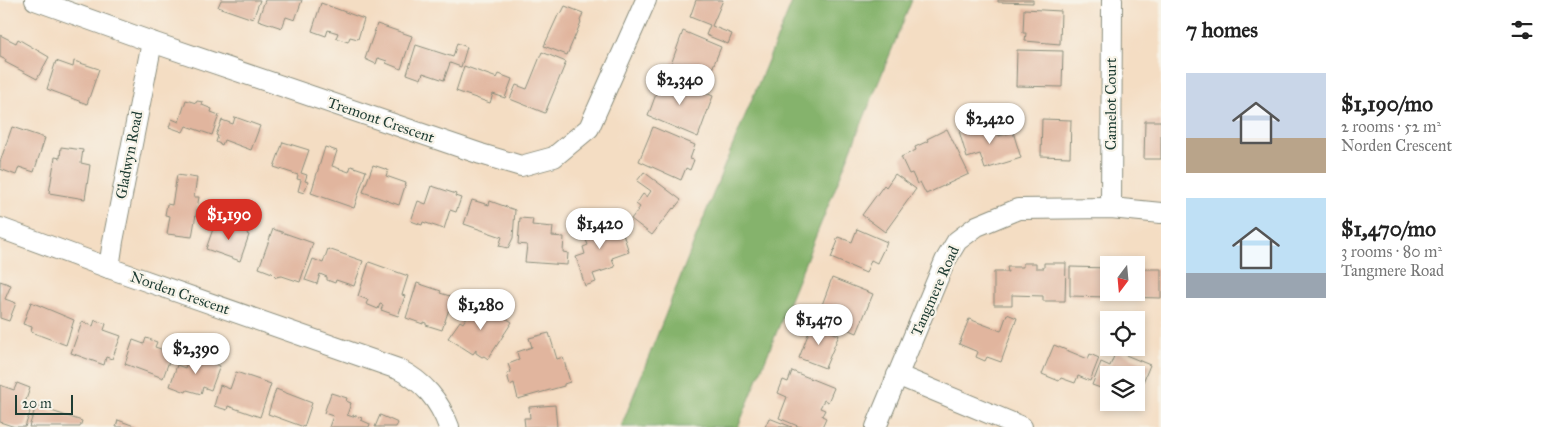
<!DOCTYPE html>
<meta charset="utf-8">
<style>
body{margin:0;font-family:"IM FELL Great Primer",serif;background:#f6f6f6;color:#222;height:100vh;display:flex;flex-direction:column;font-size:19px;white-space:nowrap}
*{box-sizing:border-box;margin:0}
p{font-size:16px;color:#767676}
.icon{flex:none;width:28px;height:28px;fill:none;stroke:currentColor;stroke-width:2;stroke-linecap:round;stroke-linejoin:round}
.map{position:relative;flex:1;overflow:hidden}
.details{display:flex;flex-direction:column;background:#fff;width:400px}
.details>*{flex:none}
.needle{width:32px;rotate:196deg}
.buttons{position:absolute;left:1100px;top:256px;display:grid;gap:10px}
.buttons a{display:grid;place-items:center;width:45px;height:45px;border-radius:0px;background:#fff;box-shadow:0 2px 8px #0003;font-size:25px}
.scale{position:absolute;left:15px;bottom:12px;width:58px;box-sizing:border-box;padding-left:5px;border:2px solid #1f3d34;border-top:0;font-size:14px;line-height:18px;white-space:nowrap;color:#1f3d34;-webkit-text-stroke:4px #f7f3e8;paint-order:stroke}
.price{position:absolute;translate:-50% -42px;padding:0 11px;border-radius:18px;background:#fff;color:#222;font-size:16px;line-height:32px;filter:drop-shadow(0 1px 2px #0008)}
.price::after{content:'';position:absolute;left:50%;top:30px;width:15px;height:11px;margin-left:-8px;background:inherit;clip-path:polygon(0 0,100% 0,50% 100%)}
.price.current{background:#d93025;color:#fff}
ul{padding:0;list-style:none}
li{display:flex;align-items:center;gap:15px;height:125px;padding:0 25px}
li span{display:grid;place-items:center;flex:none;width:140px;height:100px;border-radius:0px;color:#555}
li>.icon{margin-inline-start:auto}
span .icon{width:60px;height:60px;fill:#fffc;stroke-width:1}
li b{font-size:21px}
h2{display:flex;justify-content:space-between;align-items:center;height:60px;padding:0 25px;font-size:21px}
main{display:flex;flex:1;min-height:0}
.map>svg:first-child{display:block}
.forest{fill:#85b36c;stroke:#527850}
.building{fill:#e1b59e}
.lines{fill:none;stroke-linecap:round;stroke-linejoin:round}
.minor-casing{stroke:#8a8d7c;stroke-width:22}
.minor{stroke:#fff;stroke-width:20}
.labels{text-anchor:middle;dominant-baseline:central;stroke-width:4.5;stroke-linejoin:round;paint-order:stroke}
.street-label{font-size:15px;fill:#1f3d34;stroke:#f7f3e8}
</style>
<main>
<div class="map">
<svg width="1161" height="427" viewBox="0 0 1161 427">
<rect width="100%" height="100%" fill="#f7f3e8"/>
<filter id="ink" filterUnits="userSpaceOnUse"><feTurbulence type="fractalNoise" baseFrequency=".02" numOctaves="2"/><feDisplacementMap in="SourceGraphic" scale="10" xChannelSelector="R" yChannelSelector="G"/><feConvolveMatrix kernelMatrix="1 2 1 2 8 2 1 2 1" color-interpolation-filters="sRGB"/></filter>
<filter id="wash" filterUnits="userSpaceOnUse"><feTurbulence type="fractalNoise" baseFrequency=".0096" numOctaves="4" result="noise"/><feDisplacementMap in="SourceGraphic" scale="20" xChannelSelector="R" yChannelSelector="G"/><feGaussianBlur stdDeviation="1.12" result="paint"/><feColorMatrix in="noise" values="0 0 0 0 0 0 0 0 0 0 0 0 0 0 0 0 0 1.4 0 .05"/><feComposite in="paint" operator="in"/></filter>
<g filter="url(#wash)">
<rect width="100%" height="100%" fill="#f4ddc3"/>
<path class="forest" d="M 793,0 L 912,0 L 738,427 L 621,427 L 723,169 Z"/>
<g id="blocks">
<g class="building">
<path d="M 221,0 L 260,0 L 253,19 L 218,7 Z"/>
<path d="M 265,0 L 302,0 L 295,20 L 286,17 L 282,28 L 258,20 Z"/>
<path d="M 696,0 L 723,0 L 712,26 L 732,34 L 728,44 L 706,35 L 710,25 L 690,17 Z"/>
<path d="M 998,0 L 1033,0 L 1033,3 L 998,2 Z"/>
<path d="M 321,3 L 364,19 L 358,39 L 350,37 L 348,42 L 336,38 L 338,33 L 328,30 L 326,36 L 312,31 Z"/>
<path d="M 565,6 L 583,13 L 580,21 L 581,22 L 567,55 L 544,46 L 559,13 L 561,14 Z"/>
<path d="M 1024,9 L 1061,11 L 1060,44 L 1025,41 L 1026,33 L 1023,33 Z"/>
<path d="M 377,24 L 412,36 L 401,69 L 386,63 L 387,61 L 378,58 L 376,64 L 365,59 Z"/>
<path d="M 683,31 L 721,47 L 705,86 L 669,70 Z"/>
<path d="M 0,35 L 16,43 L 18,39 L 49,57 L 37,79 L 5,62 L 6,60 L 0,57 Z"/>
<path d="M 457,43 L 467,47 L 461,67 L 450,63 L 444,80 L 423,73 L 421,79 L 407,74 L 416,45 L 453,57 Z"/>
<path d="M 1017,50 L 1063,51 L 1062,87 L 1016,86 Z"/>
<path d="M 542,52 L 566,62 L 545,113 L 510,99 L 516,85 L 527,89 Z"/>
<path d="M 56,61 L 73,67 L 74,61 L 99,69 L 87,104 L 47,89 Z"/>
<path d="M 464,66 L 497,78 L 499,74 L 512,79 L 505,98 L 493,94 L 490,103 L 456,91 Z"/>
<path d="M 663,75 L 713,96 L 698,137 L 648,116 Z"/>
<path d="M 186,100 L 196,103 L 197,101 L 203,102 L 202,105 L 212,109 L 211,112 L 219,115 L 212,135 L 186,126 L 183,132 L 169,127 L 172,119 L 179,122 Z"/>
<path d="M 235,117 L 260,126 L 251,150 L 224,140 L 222,145 L 216,142 L 218,136 L 216,135 L 222,120 L 233,124 Z"/>
<path d="M 1042,119 L 1071,120 L 1070,157 L 1041,156 Z"/>
<path d="M 995,120 L 999,136 L 1013,132 L 1021,158 L 985,169 L 980,154 L 967,158 L 959,131 Z"/>
<path d="M 1145,121 L 1161,121 L 1161,159 L 1144,159 Z"/>
<path d="M 12,127 L 45,138 L 34,172 L 19,167 L 16,175 L 0,169 L 0,162 Z"/>
<path d="M 653,127 L 695,145 L 690,159 L 694,160 L 690,170 L 686,168 L 681,180 L 639,161 Z"/>
<path d="M 947,129 L 969,174 L 926,194 L 920,182 L 917,184 L 912,173 L 909,174 L 901,157 L 916,150 L 915,147 L 928,141 L 927,139 Z"/>
<path d="M 283,142 L 309,150 L 301,173 L 307,175 L 305,181 L 308,182 L 304,193 L 298,191 L 301,180 L 297,179 L 298,175 L 274,167 Z"/>
<path d="M 61,147 L 83,150 L 81,163 L 90,165 L 85,199 L 49,193 L 55,157 L 60,158 Z"/>
<path d="M 325,147 L 337,151 L 332,166 L 349,172 L 351,166 L 366,171 L 354,208 L 311,193 Z"/>
<path d="M 373,165 L 388,170 L 386,176 L 406,183 L 399,205 L 363,192 Z"/>
<path d="M 644,172 L 681,200 L 674,209 L 673,208 L 652,235 L 631,219 L 640,207 L 636,204 L 643,194 L 647,197 L 651,191 L 637,181 Z"/>
<path d="M 895,174 L 916,189 L 885,232 L 862,215 L 884,185 L 886,187 Z"/>
<path d="M 177,175 L 197,178 L 194,197 L 199,197 L 192,237 L 167,234 L 170,216 L 165,215 L 167,204 L 172,205 Z"/>
<path d="M 432,186 L 456,194 L 455,196 L 461,198 L 456,212 L 450,210 L 444,229 L 423,222 L 422,225 L 411,221 L 418,201 L 426,204 Z"/>
<path d="M 472,200 L 489,205 L 490,201 L 515,210 L 513,238 L 508,248 L 499,246 L 502,237 L 464,224 Z"/>
<path d="M 520,218 L 533,219 L 532,225 L 553,227 L 552,236 L 564,237 L 563,252 L 568,253 L 567,265 L 525,262 L 527,245 L 518,244 Z"/>
<path d="M 604,220 L 608,232 L 621,228 L 629,252 L 612,258 L 615,267 L 593,274 L 596,282 L 585,286 L 576,257 L 585,254 L 583,247 L 588,245 L 581,227 Z"/>
<path d="M 215,223 L 232,228 L 233,224 L 249,229 L 247,234 L 249,235 L 240,261 L 206,249 Z"/>
<path d="M 273,229 L 313,243 L 300,282 L 282,276 L 276,277 L 272,273 L 259,268 Z"/>
<path d="M 857,229 L 887,242 L 877,263 L 871,260 L 866,273 L 831,258 L 838,241 L 836,240 L 838,237 L 852,242 Z"/>
<path d="M 328,249 L 363,261 L 354,286 L 336,280 L 335,283 L 327,280 L 327,277 L 320,274 L 317,284 L 305,280 L 313,259 L 323,263 Z"/>
<path d="M 369,262 L 408,276 L 402,295 L 405,296 L 398,316 L 381,310 L 383,305 L 380,304 L 378,309 L 366,304 L 368,300 L 358,296 Z"/>
<path d="M 1023,263 L 1036,263 L 1036,268 L 1044,268 L 1044,263 L 1066,263 L 1065,301 L 1043,301 L 1043,296 L 1012,295 L 1012,305 L 994,305 L 994,272 L 1008,272 L 1007,267 L 1023,267 Z"/>
<path d="M 1070,267 L 1109,268 L 1109,291 L 1107,291 L 1107,297 L 1070,296 Z"/>
<path d="M 1136,269 L 1161,269 L 1161,298 L 1122,297 L 1122,292 L 1136,292 Z"/>
<path d="M 832,278 L 873,294 L 857,333 L 830,322 L 832,318 L 819,313 Z"/>
<path d="M 0,281 L 11,285 L 5,299 L 16,303 L 9,321 L 0,318 Z"/>
<path d="M 417,283 L 441,291 L 440,293 L 453,297 L 442,330 L 426,325 L 426,323 L 423,322 L 423,324 L 406,318 Z"/>
<path d="M 478,300 L 512,322 L 488,359 L 484,356 L 482,357 L 476,353 L 476,350 L 473,354 L 448,338 L 460,321 L 463,323 Z"/>
<path d="M 31,302 L 74,320 L 66,345 L 31,332 L 32,327 L 23,324 Z"/>
<path d="M 1007,314 L 1017,318 L 1001,362 L 987,357 L 985,361 L 976,357 L 978,352 L 959,344 L 969,319 L 1001,331 Z"/>
<path d="M 95,320 L 106,324 L 104,330 L 121,336 L 112,359 L 106,357 L 104,365 L 71,353 L 82,322 L 93,326 Z"/>
<path d="M 812,324 L 839,335 L 825,368 L 799,358 Z"/>
<path d="M 549,333 L 557,359 L 563,357 L 570,382 L 564,384 L 564,386 L 518,399 L 514,383 L 510,385 L 507,374 L 511,372 L 508,364 L 519,360 L 517,352 L 532,347 L 529,338 Z"/>
<path d="M 146,338 L 157,342 L 155,347 L 172,353 L 163,378 L 125,364 L 133,340 L 144,344 Z"/>
<path d="M 1054,345 L 1088,359 L 1090,354 L 1099,358 L 1090,381 L 1078,376 L 1075,383 L 1061,378 L 1059,381 L 1042,374 Z"/>
<path d="M 1116,351 L 1150,365 L 1136,399 L 1136,375 L 1109,375 L 1109,391 L 1092,385 L 1101,362 L 1110,366 Z"/>
<path d="M 190,354 L 198,357 L 200,354 L 213,358 L 211,363 L 220,366 L 211,390 L 203,387 L 201,394 L 187,390 L 186,392 L 170,386 L 177,365 L 185,368 Z"/>
<path d="M 792,371 L 834,388 L 828,402 L 824,400 L 820,408 L 825,410 L 822,416 L 826,418 L 822,427 L 800,427 L 779,418 L 787,397 L 778,393 L 783,380 L 788,382 Z"/>
<path d="M 236,372 L 271,384 L 260,417 L 228,406 L 227,410 L 214,406 L 220,385 L 230,389 Z"/>
<path d="M 17,383 L 30,388 L 23,409 L 30,412 L 25,427 L 15,427 L 0,422 L 0,385 L 14,390 Z"/>
<path d="M 276,389 L 312,403 L 304,427 L 268,414 Z"/>
<path d="M 331,393 L 347,398 L 346,401 L 351,403 L 347,415 L 353,417 L 353,415 L 362,418 L 361,420 L 370,424 L 369,427 L 329,427 L 333,416 L 324,413 Z"/>
<path d="M 555,405 L 557,427 L 525,427 L 524,418 L 530,418 L 529,407 Z"/>
<path d="M 36,406 L 82,421 L 80,427 L 29,427 Z"/>
<path d="M 380,415 L 398,423 L 396,427 L 375,427 Z"/>
<path d="M 769,418 L 792,427 L 765,427 Z"/>
<path d="M 118,420 L 137,427 L 116,427 Z"/>
</g>
</g>
</g>
<g filter="url(#ink)">
<use href="#blocks" fill-opacity="0" stroke="#8a8d7c" stroke-width="1"/>
<g class="lines">
<g class="minor-casing">
<g id="minor">
<path d="M 35,0 L 152,42 L 481,154 L 521,166 L 554,157 L 589,128 L 646,0"/>
<path d="M 1111,208 L 1112,0"/>
<path d="M 0,228 L 109,268 L 398,369 C 424,382 439,400 449,427"/>
<path d="M 109,268 L 113,241 L 152,42"/>
<path d="M 897,375 L 1022,427"/>
<path d="M 876,427 L 945,261 L 957,241 L 977,226 L 1018,209 L 1111,208 L 1161,213"/>
</g>
</g>
<use href="#minor" class="minor"/>
</g>
</g>
<g class="labels">
<g class="street-label">
<text transform="translate(1111 104) rotate(-90)">Camelot Court</text>
<text transform="translate(381 120) rotate(19)">Tremont Crescent</text>
<text transform="translate(129 155) rotate(-79)">Gladwyn Road</text>
<text transform="translate(935 291) rotate(-66)">Tangmere Road</text>
<text transform="translate(180 293) rotate(19)">Norden Crescent</text>
</g>
</g>
</svg>
<div class="buttons">
<a><svg class="needle" viewBox="-14 -14 28 28"><path d="M0-13l5 13h-10z" fill="#e53935"/><path d="M0 13l5-13h-10z" fill="#767676"/></svg></a>
<a><svg class="icon" aria-label="locate" viewBox="0 0 24 24"><circle cx="12" cy="12" r="6"/><path d="M12 2v4M12 18v4M2 12h4M18 12h4"/></svg></a>
<a><svg class="icon" aria-label="layers" viewBox="0 0 24 24"><path d="M12 4l9 5-9 5-9-5zM3 14l9 5 9-5"/></svg></a>
</div>
<div class="scale">20 m</div>
<b class="price" style="left:680px;top:106px">$2,340</b>
<b class="price" style="left:990px;top:145px">$2,420</b>
<b class="price current" style="left:229px;top:241px">$1,190</b>
<b class="price" style="left:600px;top:250px">$1,420</b>
<b class="price" style="left:481px;top:331px">$1,280</b>
<b class="price" style="left:819px;top:346px">$1,470</b>
<b class="price" style="left:196px;top:375px">$2,390</b>
</div>
<section class="details">
<h2>7 homes<svg class="icon" aria-label="filters" viewBox="0 0 24 24"><path d="M4 7h16M4 17h16"/><circle cx="9" cy="7" r="2"/><circle cx="15" cy="17" r="2"/></svg></h2>
<ul>
<li><span style="background:linear-gradient(#c9d6e8 65%,#b9a48a 0)"><svg class="icon" aria-label="home" viewBox="0 0 24 24"><path d="M3 11l9-7 9 7M6 9v11h12V9"/></svg></span><div><b>$1,190/mo</b><p>2 rooms · 52 m²</p><p>Norden Crescent</p></div></li>
<li><span style="background:linear-gradient(#bfe0f5 75%,#9aa5b1 0)"><svg class="icon" aria-label="home" viewBox="0 0 24 24"><path d="M3 11l9-7 9 7M6 9v11h12V9"/></svg></span><div><b>$1,470/mo</b><p>3 rooms · 80 m²</p><p>Tangmere Road</p></div></li>
</ul>
</section>
</main>
